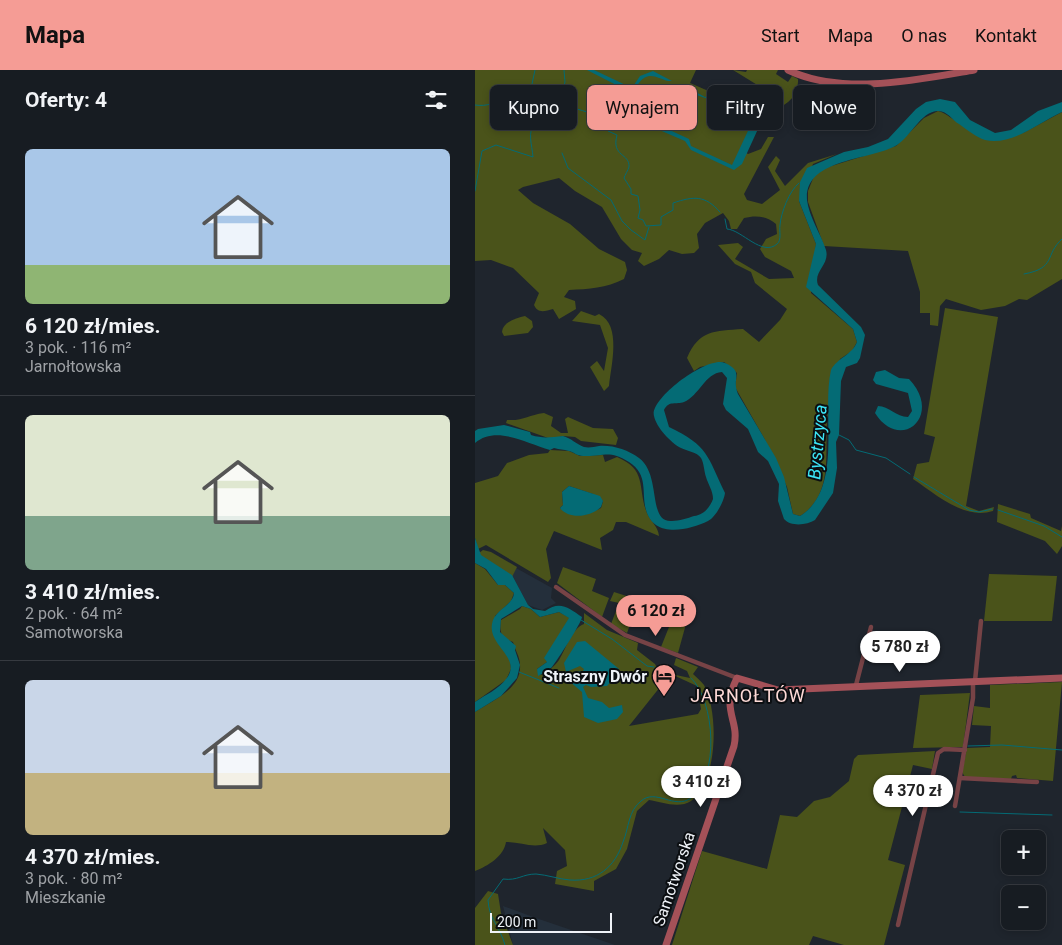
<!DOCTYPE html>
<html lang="pl">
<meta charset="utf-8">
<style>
body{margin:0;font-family:Roboto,sans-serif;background:#20252a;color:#f1f3f6;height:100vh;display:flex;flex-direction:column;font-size:19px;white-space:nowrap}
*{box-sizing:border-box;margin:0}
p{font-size:16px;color:#9ea1a5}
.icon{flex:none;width:28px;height:28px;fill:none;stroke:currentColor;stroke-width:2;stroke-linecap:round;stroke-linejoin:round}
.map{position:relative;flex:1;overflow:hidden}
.sheet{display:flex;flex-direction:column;background:#171c22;width:475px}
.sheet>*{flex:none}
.guide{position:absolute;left:15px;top:15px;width:475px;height:45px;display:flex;gap:10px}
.fabs{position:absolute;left:526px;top:760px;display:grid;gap:10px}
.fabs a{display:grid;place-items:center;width:45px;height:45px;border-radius:8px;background:#171c22;box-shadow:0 2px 8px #0003,0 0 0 1px #363a40;font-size:25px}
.scale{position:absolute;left:15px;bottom:12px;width:122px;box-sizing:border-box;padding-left:5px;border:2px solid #eff3f8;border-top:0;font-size:14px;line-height:18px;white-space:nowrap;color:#eff3f8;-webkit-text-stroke:4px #0b0e11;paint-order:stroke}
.price{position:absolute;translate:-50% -42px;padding:0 11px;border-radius:18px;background:#fff;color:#222;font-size:16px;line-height:32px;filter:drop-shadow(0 1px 2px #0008)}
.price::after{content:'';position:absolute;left:50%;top:30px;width:15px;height:11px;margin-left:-8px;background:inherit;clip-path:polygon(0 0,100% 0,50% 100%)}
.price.selected{background:#f59c95;color:#111}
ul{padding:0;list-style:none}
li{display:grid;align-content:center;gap:10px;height:265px;padding:0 25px}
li+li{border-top:1px solid #363a40}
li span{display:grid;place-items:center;height:155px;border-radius:8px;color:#555}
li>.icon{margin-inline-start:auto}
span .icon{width:90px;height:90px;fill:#fffc;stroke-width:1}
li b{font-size:21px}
h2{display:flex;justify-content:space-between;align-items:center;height:60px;padding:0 25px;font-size:21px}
.chip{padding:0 18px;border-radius:8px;background:#171c22;box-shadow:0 2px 8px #0003,0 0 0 1px #363a40;font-size:18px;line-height:45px}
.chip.selected{background:#f59c95;color:#111}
header{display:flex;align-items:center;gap:30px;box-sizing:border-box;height:70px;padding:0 25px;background:#f59c95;color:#111}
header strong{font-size:24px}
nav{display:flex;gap:28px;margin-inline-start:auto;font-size:18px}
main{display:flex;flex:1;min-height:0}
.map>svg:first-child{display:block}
.built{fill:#242f3b}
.green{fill:#4a531a;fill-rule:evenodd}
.water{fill:#046b75}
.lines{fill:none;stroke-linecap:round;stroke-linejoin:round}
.stream{stroke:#046b75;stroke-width:1}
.street{stroke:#774346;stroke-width:4.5}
.secondary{stroke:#a45158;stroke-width:7}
.labels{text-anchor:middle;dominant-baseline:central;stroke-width:4;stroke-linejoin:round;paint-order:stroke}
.poi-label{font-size:16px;font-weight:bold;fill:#eff3f8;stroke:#0b0e11;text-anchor:end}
.street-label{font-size:16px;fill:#eff3f8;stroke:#0b0e11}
.water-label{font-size:18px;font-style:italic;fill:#3ce3f4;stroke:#0b0e11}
.neighbourhood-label{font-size:18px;letter-spacing:1px;fill:#fedad7;stroke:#0b0e11}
</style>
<header>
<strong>Mapa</strong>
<nav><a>Start</a><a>Mapa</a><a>O nas</a><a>Kontakt</a></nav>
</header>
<main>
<section class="sheet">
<h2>Oferty: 4<svg class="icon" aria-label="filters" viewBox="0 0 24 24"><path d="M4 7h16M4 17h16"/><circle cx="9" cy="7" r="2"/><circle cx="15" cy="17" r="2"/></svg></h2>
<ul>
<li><span style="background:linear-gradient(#a9c7e8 75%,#8fb573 0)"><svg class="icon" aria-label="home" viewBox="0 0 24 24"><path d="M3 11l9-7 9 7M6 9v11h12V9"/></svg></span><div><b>6 120 zł/mies.</b><p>3 pok. · 116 m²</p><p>Jarnołtowska</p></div></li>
<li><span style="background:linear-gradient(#dfe7d0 65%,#7fa58c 0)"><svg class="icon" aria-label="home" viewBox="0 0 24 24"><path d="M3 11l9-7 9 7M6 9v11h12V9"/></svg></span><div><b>3 410 zł/mies.</b><p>2 pok. · 64 m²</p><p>Samotworska</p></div></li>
<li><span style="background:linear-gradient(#c9d6e8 60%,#c2b280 0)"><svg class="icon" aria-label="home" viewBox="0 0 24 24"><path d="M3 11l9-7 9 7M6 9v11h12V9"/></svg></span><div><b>4 370 zł/mies.</b><p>3 pok. · 80 m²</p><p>Mieszkanie</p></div></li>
</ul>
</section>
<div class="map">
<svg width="587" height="875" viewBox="0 0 587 875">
<rect width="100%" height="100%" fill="#1f252d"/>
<g class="built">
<path d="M 41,498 L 77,518 L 76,528 L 81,533 L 67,540 L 53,535 L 37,505 Z"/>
<path d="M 28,836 L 61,848 L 140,875 L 38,875 Z"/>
</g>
<g class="green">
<path d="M 0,0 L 221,0 L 215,13 L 238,23 L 238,30 L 279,48 L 266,80 L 273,84 L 286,79 L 293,67 L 299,67 L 269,124 L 272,130 L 287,134 L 305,120 L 293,97 L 301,86 L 305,90 L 300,101 L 310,116 L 333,93 L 362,84 L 338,94 L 324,131 L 341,174 L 336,223 L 378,259 L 382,272 L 377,281 L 365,289 C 361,307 356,325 353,342 C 348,378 361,424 325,446 L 318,444 L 312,417 L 289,368 L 260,317 L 262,303 L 249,292 L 225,297 L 219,301 L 212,288 C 224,260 239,261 268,259 L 284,272 L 305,250 L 312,239 L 280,213 L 276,202 L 260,194 L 243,175 L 263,173 L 268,177 L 260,189 L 294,209 L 319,208 L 316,201 L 290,187 L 285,179 L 291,169 L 302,164 L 301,154 C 292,146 281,145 269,148 L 262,159 L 256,159 L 254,151 L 248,143 L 230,153 L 222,164 L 224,178 L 219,183 L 207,184 L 194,180 L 184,189 L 169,196 L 163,191 L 167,183 L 157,180 L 146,169 L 127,137 L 100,121 L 84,108 L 48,117 L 43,120 L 58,133 L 95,154 L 124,179 L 150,192 L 152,200 L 149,209 C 131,218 114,219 94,220 L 89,227 L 100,231 L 101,239 L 84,249 L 78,239 C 70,241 63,244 59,235 L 64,223 L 38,198 L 16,190 L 0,191 Z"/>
<path d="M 258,0 L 271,2 L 272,0 L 303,0 L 301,4 L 313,12 L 317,6 L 323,9 C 324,24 314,34 301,39 C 289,35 286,27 284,16 Z"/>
<path d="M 463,41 C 471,42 497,64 509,69 L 548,63 L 587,42 L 587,209 L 552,230 L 544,229 L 530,236 L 506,240 L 471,229 L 465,236 L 463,256 L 455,255 L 455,243 L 445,243 L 445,222 L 433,181 L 349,176 L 333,132 L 333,121 L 339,106 L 350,98 L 421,76 L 449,48 Z"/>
<path d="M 470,238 L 523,247 L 491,436 L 504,441 L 519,437 L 518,441 C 489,450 462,425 438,409 L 442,394 L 454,392 L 460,367 L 449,364 Z"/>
<path d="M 106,241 L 120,246 L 124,244 C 147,255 136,296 134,316 L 129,321 L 115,297 L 122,291 L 129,301 L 133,278 L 125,255 L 97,251 Z"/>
<path d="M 50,246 L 57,251 L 58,257 L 53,263 L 29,266 L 27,262 C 28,252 41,248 50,246 Z"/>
<path d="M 69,343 L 78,347 L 76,356 L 86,363 L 93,363 L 90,349 L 93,347 L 118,358 L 138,359 L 143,368 L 141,375 L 106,371 L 100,367 L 88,366 L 76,369 L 31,353 L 32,350 C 49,351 53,345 69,343 Z"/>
<path d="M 75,380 L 94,381 L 105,386 L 128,385 L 130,392 L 142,387 C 173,400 162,418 172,443 C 176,452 183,456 184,466 L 151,452 L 141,452 L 138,460 L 125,468 L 127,480 L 79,461 L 71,479 L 76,508 L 73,512 L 11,475 L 3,479 L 0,468 L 0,413 L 23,406 L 32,393 L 54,385 L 73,383 ZM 94,416 L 118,424 L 128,431 L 126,438 C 107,447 104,448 85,438 L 88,435 L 87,422 Z"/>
<path d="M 523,434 L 555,444 L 556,448 L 586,461 L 587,456 L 587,476 L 582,484 L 570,471 L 522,452 Z"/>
<path d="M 8,480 L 16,482 L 42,497 L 37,507 L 7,488 L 4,483 Z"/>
<path d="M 0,493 L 10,499 L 23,515 L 30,515 L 39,523 L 36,531 L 20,546 L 30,582 L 35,588 L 36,599 L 31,610 L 0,632 Z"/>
<path d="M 88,497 L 121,509 L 117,521 L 134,528 L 127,547 L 82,513 Z"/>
<path d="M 514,504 L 582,506 L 577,551 L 509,551 Z"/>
<path d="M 139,522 L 164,530 L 152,563 L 136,554 L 144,533 L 135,531 Z"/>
<path d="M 47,536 L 56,539 L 65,547 L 84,542 L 95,548 L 74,582 L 72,592 L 62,599 L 66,605 C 73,601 79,597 84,590 C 91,579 96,559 109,554 L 109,543 L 132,560 L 163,573 L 162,580 L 180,594 L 189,612 L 154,656 L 223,644 L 226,639 L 222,616 L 196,604 L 215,608 L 212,601 L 199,595 L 201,588 L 223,597 L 218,604 C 222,608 226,611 229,615 C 244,642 243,712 216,731 C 204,739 186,732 174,730 L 162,741 L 152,779 L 141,799 L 119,811 L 119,821 L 80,814 L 82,801 L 92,796 L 90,780 L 68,758 L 72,773 C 59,779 46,772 31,772 C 29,786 13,796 0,801 L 0,642 C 16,631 47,619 45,595 C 45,587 40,580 38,572 C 26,568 24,562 26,550 L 45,539 Z"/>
<path d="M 196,552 L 211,554 L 203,583 L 186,577 Z"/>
<path d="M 587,612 L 578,711 L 542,708 L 541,705 L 537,706 L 536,709 L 490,707 L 487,702 L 492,678 L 515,677 L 516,656 L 497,655 L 499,636 L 515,638 L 515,615 Z"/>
<path d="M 495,623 L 488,677 L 438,678 L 445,625 Z"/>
<path d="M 460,681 L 457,699 L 438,695 L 413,790 L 430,795 L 409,875 L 369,875 L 338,866 L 334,875 L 197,875 L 227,781 L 292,799 L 305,745 L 322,747 L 339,731 L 355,727 L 374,711 L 379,689 L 383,685 Z"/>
<path d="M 13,821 L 23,824 L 26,843 L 38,875 L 0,875 L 0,838 Z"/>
</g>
<g class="water">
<path d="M 112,0 L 119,0 L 157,18 L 165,6 L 178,1 L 197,11 C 190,12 182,5 174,6 C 161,8 153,33 158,43 L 214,69 L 216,76 L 257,95 L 279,48 C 259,33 233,32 211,20 L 213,18 L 230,27 L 238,23 L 288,48 L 267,94 L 259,100 L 216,80 L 210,71 L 161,50 L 151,36 L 155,22 Z"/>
<path d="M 384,27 L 396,29 L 401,42 L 398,46 L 390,46 L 376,42 L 375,30 Z"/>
<path d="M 465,29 L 480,32 L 495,50 L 520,63 L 536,60 L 563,41 L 587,32 L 587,42 C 563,53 537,76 510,70 C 501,67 491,59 484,54 C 477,50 472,40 462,41 C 446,42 435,67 422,75 C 395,91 329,88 332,130 C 334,147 346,164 351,180 C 355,195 338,201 343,215 L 386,257 L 390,265 L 385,288 L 382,293 L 371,297 L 366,311 L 364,365 L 361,372 L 362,398 L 358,423 L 340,450 C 332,455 316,457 309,449 L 303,431 L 304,414 L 293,391 L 283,382 L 273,359 L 251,340 L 248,334 L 252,308 L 247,302 C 230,303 224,326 209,332 C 201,335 194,330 189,340 L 194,357 C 234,376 232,386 250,423 C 249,431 241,447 233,451 C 214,460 179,469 171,440 C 166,422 174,405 154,392 C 133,379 129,387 108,386 C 102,386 99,382 94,381 C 88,379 85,380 79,378 L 75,380 C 51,373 21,355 0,373 L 0,361 L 3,359 L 29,355 L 55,362 L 56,365 C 69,369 76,367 88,366 C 96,368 101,374 109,377 C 114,378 119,377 124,376 C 138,375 153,380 164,388 C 187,405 172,453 197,451 C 204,451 213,448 219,446 C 229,445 235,437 238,429 C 238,421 233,414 231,407 C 229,401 229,393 226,388 C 222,382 212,381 206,378 C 196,373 181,357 179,346 C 174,329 233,285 250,293 C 270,302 256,308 263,324 L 301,388 L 309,407 L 318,444 L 325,446 C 369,419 346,343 356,300 C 362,288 377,285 382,272 L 378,259 L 331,217 L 341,174 L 324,131 L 325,112 L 332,98 L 369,82 L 393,77 L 413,69 L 441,39 L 451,32 Z"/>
<path d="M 410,300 L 424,308 L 434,309 C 469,346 425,383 400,343 L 403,336 C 414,336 421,347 433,347 L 437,341 L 433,323 L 401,314 L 398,310 L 401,302 Z"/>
<path d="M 94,416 L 125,426 L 128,431 L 126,437 C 116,447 94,450 85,438 L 88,435 L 87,422 Z"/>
<path d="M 0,468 L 6,485 L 37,505 L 53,535 L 58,539 L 70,541 C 85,530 94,538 107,547 C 107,552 82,591 77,597 C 73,601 68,603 63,606 L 62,599 L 72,592 L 69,588 L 94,548 L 84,542 L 65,547 L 56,539 L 47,536 L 26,549 L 25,562 L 41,576 L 40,580 L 45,595 L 42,608 L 26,626 L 0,642 L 0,632 C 10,625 24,619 31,609 C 48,588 13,576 17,554 C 19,540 38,536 39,523 L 30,515 L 23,515 L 11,499 L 0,493 Z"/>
<path d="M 110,571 L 144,599 L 143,604 L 132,616 L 116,617 L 111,615 L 108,617 L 113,628 L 127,632 L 134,638 L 147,635 L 148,642 L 142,649 L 123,653 L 109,647 L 107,622 L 94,611 L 93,608 L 99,602 L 108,601 L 109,599 L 105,596 L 91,602 L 89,593 L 102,572 Z"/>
</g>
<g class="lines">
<g class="stream">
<path d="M 60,0 L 57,14 L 61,19 L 86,23"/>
<path d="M 0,35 C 12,37 20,32 31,31 C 62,27 95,36 124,46 L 133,61 L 142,65 C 136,87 155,83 154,97 C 153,100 150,105 149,108 L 156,119 L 156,124 L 163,126 L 165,140 L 163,148 L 168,150 L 171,156 L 186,155 L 186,147 L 198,140 L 198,133 C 219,126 230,125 245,142"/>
<path d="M 87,83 L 93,98 L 136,130 L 147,151 L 156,160 L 170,170 L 174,157"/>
<path d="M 0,121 L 7,81 L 21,75 L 58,87 C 57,74 52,63 60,52 L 80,49 L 90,12 L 89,0"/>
<path d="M 250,149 L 252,159 C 267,160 287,187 302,174 C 307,170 304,161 305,155 C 306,143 314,121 324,113"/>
<path d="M 549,204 C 582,198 569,185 587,169"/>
<path d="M 364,365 L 374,370 L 381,380 L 411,388 L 435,404"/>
<path d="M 439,407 L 494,440 L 504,442 L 517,439"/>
<path d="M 523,440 L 569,456 L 587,467"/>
<path d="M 106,550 L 137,569 L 172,596 L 179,597"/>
<path d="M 44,602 L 84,618"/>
<path d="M 493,676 L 527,675 L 587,680"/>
<path d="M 485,742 L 577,745"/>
<path d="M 30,875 C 25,856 14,850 13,830 L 28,809 C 43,811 47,804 61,804 C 73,805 83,809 95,810 C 122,812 140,797 148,772 C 154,758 153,741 166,731 C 181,718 199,740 216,728 C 245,706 240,631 216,608"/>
</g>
<g class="street">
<path d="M 81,517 L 150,565 L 262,608"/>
<path d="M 500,611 L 506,551"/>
<path d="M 381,615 L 396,557"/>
<path d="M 485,708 L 562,712"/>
<path d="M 480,736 L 498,628 L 498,611"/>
<path d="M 423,855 L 463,683 L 469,679 L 490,680"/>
</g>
<g class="secondary">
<path d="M 313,0 C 367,26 442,10 499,0"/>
<path d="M 191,875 L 259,676 C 265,649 245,641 262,608 L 303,620 L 587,608"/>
</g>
</g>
<defs>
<g id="hotel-pin" transform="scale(1.25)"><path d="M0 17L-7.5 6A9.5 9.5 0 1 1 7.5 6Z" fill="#f59c95" stroke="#0b0e11"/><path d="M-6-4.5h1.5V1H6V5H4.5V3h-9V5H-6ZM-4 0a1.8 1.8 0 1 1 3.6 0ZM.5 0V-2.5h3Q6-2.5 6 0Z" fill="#111"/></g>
</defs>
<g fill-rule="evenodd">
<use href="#hotel-pin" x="189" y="606"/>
</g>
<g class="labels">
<g class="poi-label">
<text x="172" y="606">Straszny Dwór</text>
</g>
<g class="street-label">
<text transform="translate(199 809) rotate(-71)">Samotworska</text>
</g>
<g class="water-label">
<text transform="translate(342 372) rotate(-85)">Bystrzyca</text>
</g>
<g class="neighbourhood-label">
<text x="273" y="625">JARNOŁTÓW</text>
</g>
</g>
</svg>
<div class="fabs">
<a>+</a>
<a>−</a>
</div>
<div class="scale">200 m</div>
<b class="price selected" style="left:181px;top:567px">6 120 zł</b>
<b class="price" style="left:425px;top:603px">5 780 zł</b>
<b class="price" style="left:226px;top:738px">3 410 zł</b>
<b class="price" style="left:438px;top:747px">4 370 zł</b>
<div class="guide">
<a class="chip">Kupno</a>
<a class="chip selected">Wynajem</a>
<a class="chip">Filtry</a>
<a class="chip">Nowe</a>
</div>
</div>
</main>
